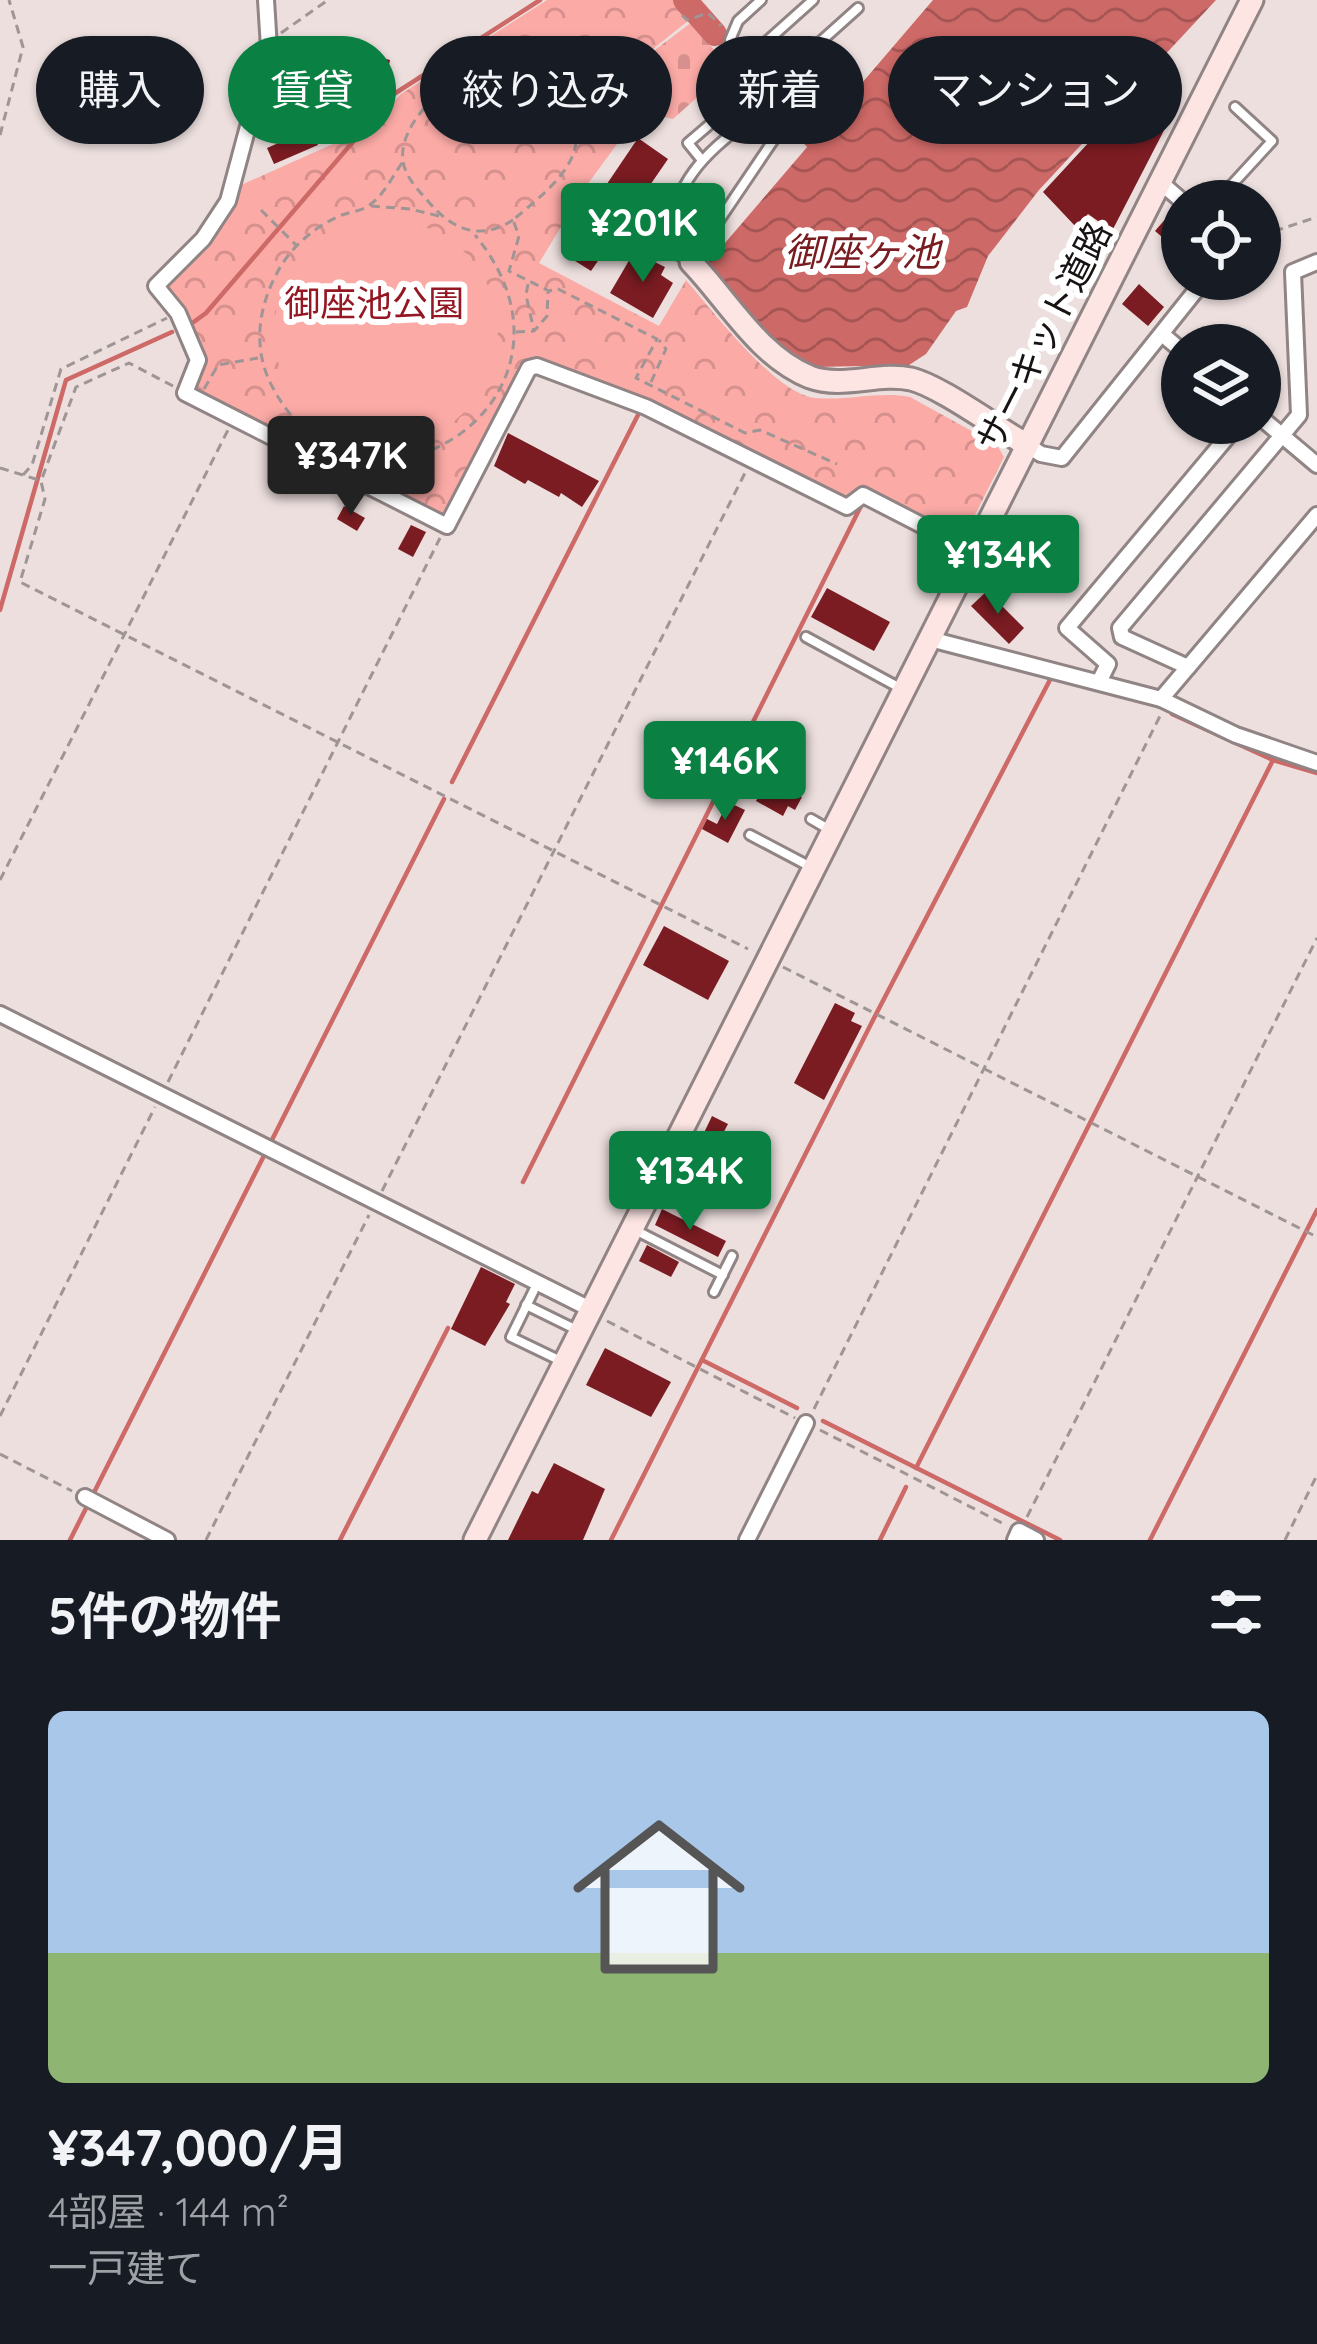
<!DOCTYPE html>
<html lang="ja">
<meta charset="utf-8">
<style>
body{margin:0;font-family:Quicksand,"Noto Sans JP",sans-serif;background:#242831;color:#f1f3f6;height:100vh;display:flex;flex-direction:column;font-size:45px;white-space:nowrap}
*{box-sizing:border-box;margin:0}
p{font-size:39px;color:#9ea1a6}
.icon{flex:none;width:66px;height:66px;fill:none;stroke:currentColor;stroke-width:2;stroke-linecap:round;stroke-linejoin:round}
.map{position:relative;height:1540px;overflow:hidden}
.sheet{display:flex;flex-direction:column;background:#171b24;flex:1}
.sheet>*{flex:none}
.guide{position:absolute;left:36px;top:36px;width:1245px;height:108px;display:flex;gap:24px}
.tools{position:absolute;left:1161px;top:180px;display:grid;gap:24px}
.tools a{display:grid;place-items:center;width:120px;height:120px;border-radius:50%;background:#171b24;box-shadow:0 3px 9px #0004;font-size:60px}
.price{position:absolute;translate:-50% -102px;padding:0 27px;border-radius:12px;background:#0b8043;color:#fff;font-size:39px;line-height:78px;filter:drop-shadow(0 3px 6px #0008)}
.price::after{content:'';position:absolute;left:50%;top:72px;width:36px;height:27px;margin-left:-18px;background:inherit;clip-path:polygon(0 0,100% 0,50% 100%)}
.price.selected{background:#222;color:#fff}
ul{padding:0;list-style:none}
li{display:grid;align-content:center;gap:24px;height:636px;padding:0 48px}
li span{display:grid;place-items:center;height:372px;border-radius:18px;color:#555}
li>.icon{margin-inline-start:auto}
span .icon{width:216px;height:216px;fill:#fffc;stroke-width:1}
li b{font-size:51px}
h2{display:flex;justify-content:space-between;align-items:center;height:144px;padding:0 48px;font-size:51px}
.chip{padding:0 42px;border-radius:54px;background:#171b24;box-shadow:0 3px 9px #0004;font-size:42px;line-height:108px}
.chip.selected{background:#0b8043;color:#fff}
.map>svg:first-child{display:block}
.cemetery{fill:url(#cemetery-stones)}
.park{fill:url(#park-crowns)}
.pitch{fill:#fbaaa6}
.water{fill:url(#water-waves)}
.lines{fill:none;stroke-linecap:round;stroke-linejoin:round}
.stream{stroke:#cd6967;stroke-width:4.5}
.river{stroke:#cd6967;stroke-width:24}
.building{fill:#7a1c22}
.lane-casing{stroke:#908484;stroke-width:14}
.street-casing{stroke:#908484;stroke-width:20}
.secondary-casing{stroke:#908484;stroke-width:27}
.path{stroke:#9e9594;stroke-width:3;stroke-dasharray:9 6;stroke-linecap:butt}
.lane{stroke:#fff;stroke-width:8}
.street{stroke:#fff;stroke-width:14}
.secondary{stroke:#fce5e3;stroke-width:21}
.labels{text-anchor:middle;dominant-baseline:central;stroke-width:12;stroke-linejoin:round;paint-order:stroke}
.park-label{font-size:36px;fill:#941824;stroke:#fff}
.street-label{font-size:36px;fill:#171312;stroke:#fff}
.water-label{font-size:39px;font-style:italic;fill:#781c21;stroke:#fff}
</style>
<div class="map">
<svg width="1317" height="1540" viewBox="0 0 1317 1540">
<defs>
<pattern id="cemetery-stones" width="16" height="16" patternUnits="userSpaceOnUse" patternTransform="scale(3)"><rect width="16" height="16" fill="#fbaaa6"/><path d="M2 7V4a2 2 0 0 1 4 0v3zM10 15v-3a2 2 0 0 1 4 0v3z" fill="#d6918e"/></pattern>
<pattern id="park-crowns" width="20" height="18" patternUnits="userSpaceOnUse" patternTransform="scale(3)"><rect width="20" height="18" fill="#fbaaa6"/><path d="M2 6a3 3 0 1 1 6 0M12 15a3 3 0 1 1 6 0" fill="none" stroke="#d6918e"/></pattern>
<pattern id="water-waves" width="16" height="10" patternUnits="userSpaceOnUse" patternTransform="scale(3)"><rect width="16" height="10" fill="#cd6967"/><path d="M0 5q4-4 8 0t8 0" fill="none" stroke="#a55553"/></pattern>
</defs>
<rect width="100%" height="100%" fill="#ecdfde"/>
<path class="cemetery" d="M 692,22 L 729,69 L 673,119 L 639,111 L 627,71 Z"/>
<path class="park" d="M 547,0 L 679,0 L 693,17 L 619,76 L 637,117 L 584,189 L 539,263 L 659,326 L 686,280 C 711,309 777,396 816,398 C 847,401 879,391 910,397 L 997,445 L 1004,457 L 962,541 L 863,490 L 843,499 L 538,360 L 449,514 L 439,517 L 193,393 C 211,351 195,323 167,289 L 168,283 L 226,220 L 241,185 L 371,127 L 401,94 Z"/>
<circle class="pitch" cx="386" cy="332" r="112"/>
<path class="water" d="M 933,0 L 1216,0 L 1039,190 L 988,256 L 967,307 L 956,311 L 926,354 L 909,365 L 816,367 L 777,343 L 707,264 Z"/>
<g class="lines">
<g class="stream">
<path d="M 191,324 L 206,313 L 394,94 L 540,0"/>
<path d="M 0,610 L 66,380 L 172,332"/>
<path d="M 1172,714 L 1273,760 L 1317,773"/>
<path d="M 452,782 L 640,411"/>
<path d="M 523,1182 L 861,506"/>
<path d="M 702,1360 L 797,1408"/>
<path d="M 823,1421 L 1060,1540"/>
<path d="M 916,1468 L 1273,760"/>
<path d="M 70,1540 L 444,799"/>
<path d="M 340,1540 L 448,1328"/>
<path d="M 611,1540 L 873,1020 L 1052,676"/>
<path d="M 880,1540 L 906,1487"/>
<path d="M 1150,1540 L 1317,1210"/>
</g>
<g class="river">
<path d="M 685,0 L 715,34"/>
<path d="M 783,105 L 815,138"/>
</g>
</g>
<g class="building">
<path d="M 344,48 L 390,60 L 387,74 L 374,71 L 369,100 L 338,133 L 316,140 L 318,145 L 274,164 L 267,148 L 322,124 L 327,103 L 331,104 Z"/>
<path d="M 1140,87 L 1173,113 L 1112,231 L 1088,214 L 1076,227 L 1043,192 Z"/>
<path d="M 638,138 L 668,159 L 591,271 L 561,252 Z"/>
<path d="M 1174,209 L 1182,213 L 1182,254 L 1155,231 Z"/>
<path d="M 634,252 L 665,267 L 661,275 L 673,283 L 653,318 L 610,293 Z"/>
<path d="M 1139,284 L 1164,307 L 1148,326 L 1122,304 Z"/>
<path d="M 508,433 L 599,481 L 582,507 L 561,493 L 559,497 L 528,480 L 525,484 L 494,466 Z"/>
<path d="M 344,506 L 365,518 L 357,531 L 337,519 Z"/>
<path d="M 411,525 L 426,532 L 413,557 L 398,549 Z"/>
<path d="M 827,588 L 890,622 L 874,651 L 811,617 Z"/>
<path d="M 987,591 L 1024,628 L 1009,644 L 971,606 Z"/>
<path d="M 768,778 L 802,797 L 795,810 L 788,806 L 783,816 L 756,801 Z"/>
<path d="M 728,802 L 745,810 L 728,843 L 702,829 L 707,819 L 717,824 Z"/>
<path d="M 664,926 L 729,961 L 708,1000 L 643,965 Z"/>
<path d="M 835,1003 L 855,1013 L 851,1021 L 862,1026 L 824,1100 L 794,1083 Z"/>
<path d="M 712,1116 L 728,1124 L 717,1145 L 702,1137 Z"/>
<path d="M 662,1209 L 726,1241 L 718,1257 L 655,1225 Z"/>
<path d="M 647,1245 L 679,1262 L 671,1277 L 639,1261 Z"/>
<path d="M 481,1267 L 515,1284 L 506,1302 L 510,1304 L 485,1346 L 451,1329 Z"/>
<path d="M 605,1348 L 671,1382 L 651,1417 L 586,1385 Z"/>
<path d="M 554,1463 L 605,1489 L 583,1540 L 508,1540 L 532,1491 L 538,1494 Z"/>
</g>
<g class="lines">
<g class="lane-casing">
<g id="lane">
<path d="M 761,0 L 738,21 L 730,40 L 774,88 L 775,104 L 787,120 L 691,262 L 663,246 C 681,168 706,155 765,106"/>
<path d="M 813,0 L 765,43 L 805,85 L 831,63"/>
<path d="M 790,69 L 858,8"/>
<path d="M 774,88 L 792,71"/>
<path d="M 701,159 L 688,143 L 757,84"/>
<path d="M 1217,201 L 1272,141 L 1235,107"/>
<path d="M 663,246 L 642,233 L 649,214 L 671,212"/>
<path d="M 806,637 L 900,688"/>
<path d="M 811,819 L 830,830"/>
<path d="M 750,835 L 807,865"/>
<path d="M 633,1229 L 723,1275"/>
<path d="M 534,1290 L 511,1337 L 563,1362"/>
<path d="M 714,1292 L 732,1256"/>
<path d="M 526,1305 L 579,1331"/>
</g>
</g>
<g class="street-casing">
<g id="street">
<path d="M 266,0 L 269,48 L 228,201 L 203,239 L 156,286 L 178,313 L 198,360 L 185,393 L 447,526 L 529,368 L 537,366 L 646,407 L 847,507 L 863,495 L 974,552"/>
<path d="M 1159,181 L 1182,201"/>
<path d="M 1162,334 L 1182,351"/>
<path d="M 1260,417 L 1317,465"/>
<path d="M 1024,443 L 1041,454 L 1062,458 L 1205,279"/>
<path d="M 930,639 L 1161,699 L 1236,735 L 1317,763"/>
<path d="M 1188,667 L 1122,637 L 1120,628 L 1299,415 L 1293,272 L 1317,262"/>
<path d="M 1099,682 L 1108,664 L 1067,628 L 1239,423"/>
<path d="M 1161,699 L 1317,515"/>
<path d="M 0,1014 L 590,1309"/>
<path d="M 85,1497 L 167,1540"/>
<path d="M 747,1540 L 806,1423"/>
<path d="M 1015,1540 L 1019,1531 L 1036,1540"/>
</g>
</g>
<g class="secondary-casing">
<g id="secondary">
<path d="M 691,262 C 727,299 758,356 810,377 C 843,389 878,372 911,379 C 940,386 995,427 1024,443"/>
<path d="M 475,1540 C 733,1026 989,511 1252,0"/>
</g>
</g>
<g class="path">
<path d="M 682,15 L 687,20 L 708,13 L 721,26"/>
<path d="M 281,33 L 328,0"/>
<path d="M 0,135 L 23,47 L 9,0"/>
<path d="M 402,163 C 392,177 383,197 368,206 C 361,211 350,212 342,215 C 315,226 289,248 276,275 C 257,311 253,352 273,388 C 362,555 609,399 475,235"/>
<path d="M 371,206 L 410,209 L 439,216"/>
<path d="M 261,210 L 296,245"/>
<path d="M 513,220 C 479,242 451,229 427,200 C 417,189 406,177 403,162 C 398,127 437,92 463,74 C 478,64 496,55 514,60 C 549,68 585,116 574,152 C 565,179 534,202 513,220 L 519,236 L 509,271 L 549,291 L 558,289 L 657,339 L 636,378 L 745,433 L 760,430 L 837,464"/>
<path d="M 1260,236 L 1317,217"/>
<path d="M 528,284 L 526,295 L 534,331"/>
<path d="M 516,332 L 534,331 L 547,316 L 548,292"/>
<path d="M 651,382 L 666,349 L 659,340"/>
<path d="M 173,386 L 129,363 L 76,387 L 41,481 L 45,499 L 20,582 L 748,949"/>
<path d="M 204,389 L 218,365 L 258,358"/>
<path d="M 0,468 L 39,480"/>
<path d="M 23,475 L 32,465 L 61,369 L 167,318"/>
<path d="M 0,880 L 228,430"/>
<path d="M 783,967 L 1317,1237"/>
<path d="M 168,1082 L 440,538"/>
<path d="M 382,1191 L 746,471"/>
<path d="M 607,1321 L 795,1418"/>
<path d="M 814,1409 L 1161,714"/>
<path d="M 0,1416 L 155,1107"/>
<path d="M 820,1430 L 1004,1524"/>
<path d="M 0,1454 L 72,1491"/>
<path d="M 1027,1517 L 1317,938"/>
<path d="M 206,1540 L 369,1215"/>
<path d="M 1285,1540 L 1317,1475"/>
</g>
<use href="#lane" class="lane"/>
<use href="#street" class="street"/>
<use href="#secondary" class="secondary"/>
</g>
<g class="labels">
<g class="park-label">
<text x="374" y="302">御座池公園</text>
</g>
<g class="street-label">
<text transform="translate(1043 336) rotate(-63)">サーキット道路</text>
</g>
<g class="water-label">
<text x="862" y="251">御座ヶ池</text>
</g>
</g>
</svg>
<div class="tools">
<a><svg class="icon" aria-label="locate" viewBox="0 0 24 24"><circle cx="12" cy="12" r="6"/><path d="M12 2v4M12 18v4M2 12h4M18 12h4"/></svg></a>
<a><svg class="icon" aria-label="layers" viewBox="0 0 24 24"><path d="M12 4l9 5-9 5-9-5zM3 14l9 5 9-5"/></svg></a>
</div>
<b class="price" style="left:643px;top:285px">¥201K</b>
<b class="price selected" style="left:351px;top:518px">¥347K</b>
<b class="price" style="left:998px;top:617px">¥134K</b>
<b class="price" style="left:725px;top:823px">¥146K</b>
<b class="price" style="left:690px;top:1233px">¥134K</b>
<div class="guide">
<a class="chip">購入</a>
<a class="chip selected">賃貸</a>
<a class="chip">絞り込み</a>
<a class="chip">新着</a>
<a class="chip">マンション</a>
</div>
</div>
<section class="sheet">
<h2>5件の物件<svg class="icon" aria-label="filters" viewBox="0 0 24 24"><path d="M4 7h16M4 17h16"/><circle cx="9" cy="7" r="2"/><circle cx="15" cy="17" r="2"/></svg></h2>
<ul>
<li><span style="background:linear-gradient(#a9c7e8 65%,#8fb573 0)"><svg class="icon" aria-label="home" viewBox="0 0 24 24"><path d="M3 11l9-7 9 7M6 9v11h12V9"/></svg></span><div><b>¥347,000/月</b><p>4部屋 · 144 m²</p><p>一戸建て</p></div></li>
</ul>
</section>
